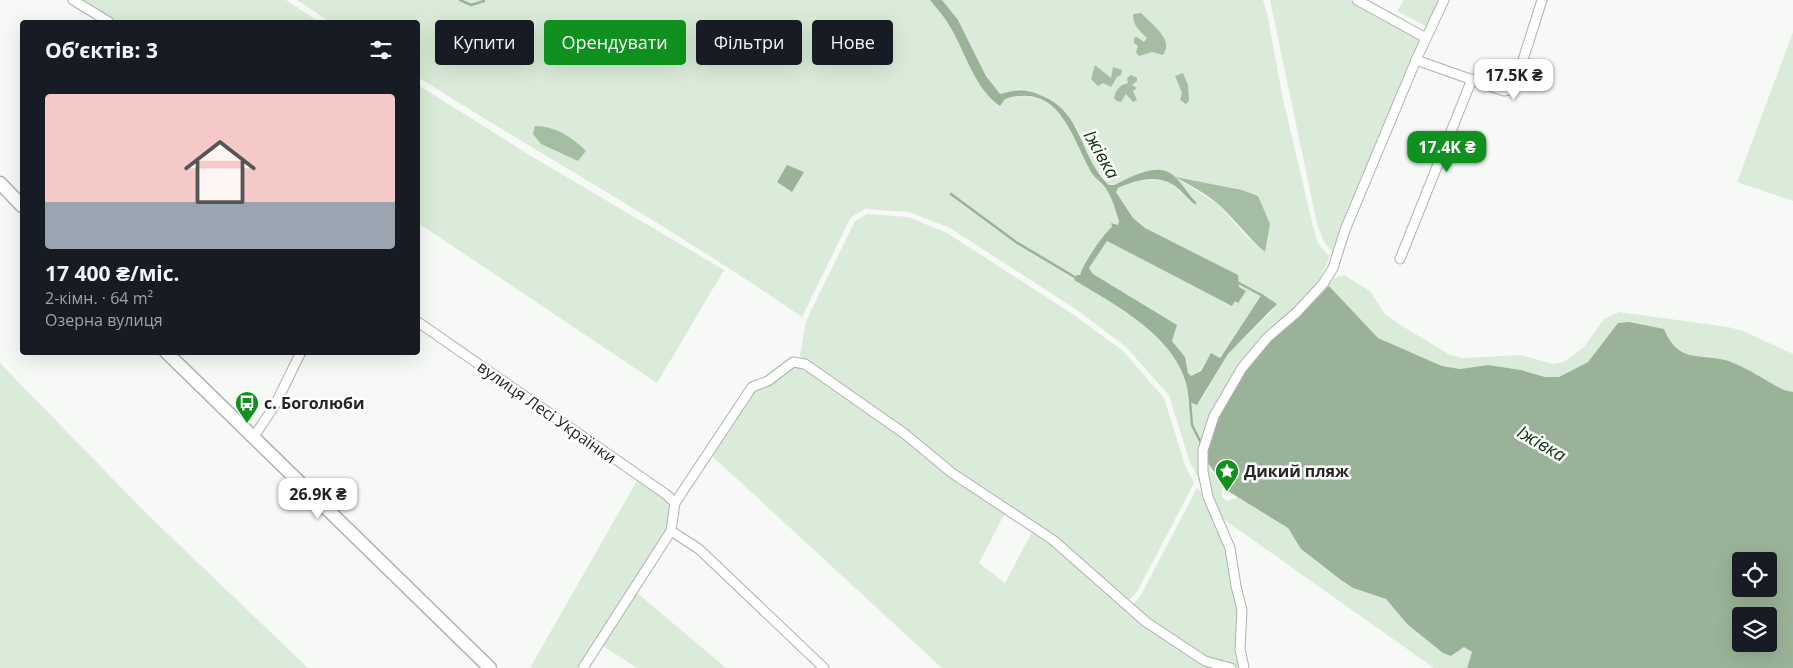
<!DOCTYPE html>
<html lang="uk">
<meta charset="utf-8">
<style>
body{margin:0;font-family:"Open Sans",sans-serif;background:#242831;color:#f1f3f6;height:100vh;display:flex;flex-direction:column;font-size:19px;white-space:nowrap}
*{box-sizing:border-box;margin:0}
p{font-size:16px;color:#9ea1a6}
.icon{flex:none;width:28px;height:28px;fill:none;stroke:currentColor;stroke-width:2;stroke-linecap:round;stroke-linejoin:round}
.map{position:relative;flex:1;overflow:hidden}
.sheet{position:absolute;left:20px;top:20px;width:400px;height:335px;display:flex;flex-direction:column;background:#171b24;border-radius:5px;box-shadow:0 5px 20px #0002}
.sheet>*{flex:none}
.hud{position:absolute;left:435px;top:20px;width:475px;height:45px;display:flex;gap:10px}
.controls{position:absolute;left:1732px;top:552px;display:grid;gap:10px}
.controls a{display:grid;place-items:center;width:45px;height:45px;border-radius:5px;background:#171b24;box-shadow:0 5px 20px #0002;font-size:25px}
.price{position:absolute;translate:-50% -42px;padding:0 11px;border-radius:10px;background:#fff;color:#222;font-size:16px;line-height:32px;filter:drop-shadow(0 1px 2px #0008)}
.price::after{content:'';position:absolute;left:50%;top:30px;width:15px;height:11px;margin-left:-8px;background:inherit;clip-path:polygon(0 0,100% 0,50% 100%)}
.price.on{background:#10901f;color:#fff}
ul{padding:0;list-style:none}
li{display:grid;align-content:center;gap:10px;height:265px;padding:0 25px}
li+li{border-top:1px solid #363941}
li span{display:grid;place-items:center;height:155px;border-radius:5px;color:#555}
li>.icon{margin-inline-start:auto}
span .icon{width:90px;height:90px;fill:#fffc;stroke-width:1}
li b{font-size:21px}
h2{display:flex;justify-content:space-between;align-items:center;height:60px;padding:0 25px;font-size:21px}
.tag{padding:0 18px;border-radius:5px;background:#171b24;box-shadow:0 5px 20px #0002;font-size:18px;line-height:45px}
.tag.on{background:#10901f;color:#fff}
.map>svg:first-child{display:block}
.green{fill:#daecd9;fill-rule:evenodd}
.forest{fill:#a4bda3}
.water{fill:#9ab398;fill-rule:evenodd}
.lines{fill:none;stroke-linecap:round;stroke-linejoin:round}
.stream{stroke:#9ab398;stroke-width:2.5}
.street-casing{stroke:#aeb1ae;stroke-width:11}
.secondary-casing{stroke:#aeb1ae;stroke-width:15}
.street{stroke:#fff;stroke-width:9}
.secondary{stroke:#fff;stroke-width:12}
.labels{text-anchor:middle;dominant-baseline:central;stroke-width:5;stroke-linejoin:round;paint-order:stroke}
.poi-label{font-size:16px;font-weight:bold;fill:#242524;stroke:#fff;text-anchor:start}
.street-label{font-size:16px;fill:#242524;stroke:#fff}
.water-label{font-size:18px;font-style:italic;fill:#0d340f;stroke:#fff}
</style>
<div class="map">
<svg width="1793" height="668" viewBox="0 0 1793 668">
<rect width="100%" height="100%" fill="#f6f9f6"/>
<g class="green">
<path d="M 81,0 L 286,0 L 319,22 L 115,22 Z"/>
<path d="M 297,0 L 930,0 L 948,23 L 978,81 L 1005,99 C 1062,83 1071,138 1093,175 C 1096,179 1101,182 1104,186 C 1112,196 1115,209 1119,221 L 1118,225 L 1111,223 L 1112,227 L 1103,236 L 1080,275 L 1074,280 C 1120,307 1186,342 1189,402 L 1200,402 L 1228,354 L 1274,309 L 1262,294 L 1219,358 L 1211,354 L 1197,374 L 1191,376 L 1188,373 L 1185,357 L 1172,341 L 1177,325 L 1093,274 L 1089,268 L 1107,241 L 1232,306 L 1239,282 L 1145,228 L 1133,218 L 1116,192 L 1118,188 C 1132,182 1160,173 1175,186 C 1183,193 1185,198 1196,202 L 1175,177 L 1142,172 L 1113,185 L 1109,185 L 1093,165 L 1076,126 L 1046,97 L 1019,89 L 1000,94 C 985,79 980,61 970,43 C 962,28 953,14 942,0 L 1263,0 L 1268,17 L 1282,95 L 1313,226 L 1318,244 L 1330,256 L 1318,283 L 1211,414 L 1202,485 L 1190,463 L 1169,395 L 1125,346 L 1077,310 L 950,228 L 909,212 L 865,209 L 851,217 L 802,317 C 678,231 545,158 418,77 L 418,22 L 330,22 ZM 533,134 L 586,151 L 578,161 L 541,144 ZM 1177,178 L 1242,190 L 1258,196 L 1265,252 L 1245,235 L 1219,205 Z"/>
<path d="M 1270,0 L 1350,0 L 1422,40 C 1388,109 1360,181 1333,253 L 1324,242 L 1317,224 Z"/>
<path d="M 1404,0 L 1441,0 L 1429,28 L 1397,11 Z"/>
<path d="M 1793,32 L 1793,201 L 1737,182 Z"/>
<path d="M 418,85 L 531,156 L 724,270 L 657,383 L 418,223 Z"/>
<path d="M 867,214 L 908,217 L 947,233 L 1074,315 L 1122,350 L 1164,398 L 1185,465 L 1194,483 L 1137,592 L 1128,601 L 800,356 L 806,321 L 855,221 Z"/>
<path d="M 1344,275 L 1370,291 L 1385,314 L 1399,324 L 1450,355 L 1462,358 L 1521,355 L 1553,364 L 1564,362 L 1584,347 L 1604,319 L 1619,312 L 1728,327 L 1743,331 L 1793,354 L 1793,419 L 1618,323 L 1588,362 L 1559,377 L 1545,377 L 1521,370 L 1488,365 L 1460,369 L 1442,366 L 1378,338 L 1329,286 L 1217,417 L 1299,316 L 1335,278 Z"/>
<path d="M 0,363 L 148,515 L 308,668 L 0,668 Z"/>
<path d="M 793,364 L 803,366 L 1006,511 L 979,563 L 1005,583 L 1033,530 L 1126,607 L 1217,668 L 942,668 L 711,455 L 754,390 Z"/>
<path d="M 1206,451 L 1211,471 L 1222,481 L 1222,497 L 1227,501 L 1238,497 L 1288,528 L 1301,549 L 1341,580 L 1353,588 L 1386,599 L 1407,624 L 1451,656 L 1464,647 L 1472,652 L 1467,668 L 1434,668 L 1219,516 C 1208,496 1205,473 1206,451 Z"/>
<path d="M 638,479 C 664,498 675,497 668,532 L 578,668 L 530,668 Z"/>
<path d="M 1197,488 L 1206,497 L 1222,530 L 1240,610 L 1241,668 L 1206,659 L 1148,620 L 1132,605 L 1141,595 Z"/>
<path d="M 637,593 L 726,668 L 637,668 L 603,646 Z"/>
</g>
<g class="forest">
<path d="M 1141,13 C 1151,24 1175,40 1163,55 L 1152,52 L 1139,56 L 1136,52 L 1138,46 L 1134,43 L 1134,38 L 1137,37 L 1144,42 L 1147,38 C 1139,30 1133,26 1133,14 Z"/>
<path d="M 1095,65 L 1111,78 L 1113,67 L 1122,70 L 1121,75 L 1117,77 L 1111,87 L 1103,83 L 1098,86 L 1091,79 Z"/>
<path d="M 1183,73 L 1188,85 L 1189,101 L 1186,104 L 1180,100 L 1182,93 L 1175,76 Z"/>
<path d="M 1131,75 L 1137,78 L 1137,81 L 1132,85 L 1137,88 L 1133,91 L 1137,100 L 1133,102 L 1126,94 L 1121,102 L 1117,101 L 1114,98 C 1116,90 1119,85 1128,83 L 1127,78 Z"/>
<path d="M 535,126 C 555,126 572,137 586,151 L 578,161 L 541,144 L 533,134 Z"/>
<path d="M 1175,177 L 1242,190 L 1258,196 L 1270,224 L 1265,252 C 1248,238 1234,218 1218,204 C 1205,193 1190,185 1175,177 Z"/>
</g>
<g class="water">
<path d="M 930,0 L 942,0 L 958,20 L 986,76 L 1000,94 C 1016,89 1025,89 1040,95 C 1084,112 1079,157 1109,185 L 1114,185 C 1128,178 1154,163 1170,173 C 1180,179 1187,193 1196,202 L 1196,205 C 1187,199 1180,188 1172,184 C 1155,174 1134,181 1118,188 L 1116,192 L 1133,218 L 1145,228 L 1238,275 L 1239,287 L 1246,291 L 1238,303 L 1235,301 L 1232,306 L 1107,241 L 1089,268 L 1093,274 L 1177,325 L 1172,341 L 1185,357 L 1188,373 L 1191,376 L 1201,371 L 1211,353 L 1220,358 L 1262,294 L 1277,304 L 1228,354 L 1197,405 L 1189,402 C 1187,342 1119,307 1074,280 L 1077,275 L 1080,275 C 1084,262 1104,233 1112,227 L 1111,223 L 1118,225 L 1119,221 C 1115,209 1112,196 1104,186 C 1101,182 1096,179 1093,175 C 1072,140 1061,81 1005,99 L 1000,106 C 974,88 965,51 949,25 C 944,16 936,8 930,0 Z"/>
<path d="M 787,165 L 804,172 L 792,192 L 777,182 Z"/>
<path d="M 1329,286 L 1378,338 L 1442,366 L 1460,369 L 1488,365 L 1521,370 L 1545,377 L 1559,377 L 1588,362 L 1618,323 L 1629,322 L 1664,329 C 1677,362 1697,354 1725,360 C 1741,364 1768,382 1784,390 L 1793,392 L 1793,668 L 1467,668 L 1472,652 L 1464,647 L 1451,656 L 1443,653 L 1407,624 L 1386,599 L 1353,588 L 1341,580 L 1301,549 L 1288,528 L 1223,488 C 1220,474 1206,469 1206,451 C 1206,444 1211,436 1213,429 C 1223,397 1245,363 1269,340 C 1289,321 1311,306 1329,286 ZM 1741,561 L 1769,561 L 1769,589 L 1741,589 ZM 1741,616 L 1769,616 L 1769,644 L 1741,644 Z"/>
</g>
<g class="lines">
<g class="stream">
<path d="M 460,0 L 471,5 L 484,1"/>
<path d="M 951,194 L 1016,242 L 1078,279"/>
<path d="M 1237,282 L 1263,296"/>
<path d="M 1190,401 L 1192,425 L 1202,445"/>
</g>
<g class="street-casing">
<g id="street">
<path d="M 73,0 L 109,22"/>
<path d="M 1357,0 L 1426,38"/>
<path d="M 1416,60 L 1504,91 L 1509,90 L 1515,85 L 1542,0"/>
<path d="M 1400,259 L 1472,79"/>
<path d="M 418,322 L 667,495 L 675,503 L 671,531 L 699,549 L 824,668"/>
<path d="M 253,438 L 275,405 L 301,352"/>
<path d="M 675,503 L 752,387 L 768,381 L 793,362 L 805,364 L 905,434 L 952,473 L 1053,540 L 1146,622 L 1205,661 L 1231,668"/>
<path d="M 583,668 L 671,531"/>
<path d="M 1244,668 L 1240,649 L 1242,610 L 1236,586 L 1230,548 L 1208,497 L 1203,472 L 1203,450 L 1214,416 L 1242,368 L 1267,338 L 1297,312 L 1323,284 L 1333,268 L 1345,230 L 1416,60 L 1444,0"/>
</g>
</g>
<g class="secondary-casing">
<g id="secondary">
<path d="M 0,183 L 22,206"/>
<path d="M 166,352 L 490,668"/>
</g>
</g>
<use href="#street" class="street"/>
<use href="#secondary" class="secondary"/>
</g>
<defs>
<g id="bus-pin" transform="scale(1.25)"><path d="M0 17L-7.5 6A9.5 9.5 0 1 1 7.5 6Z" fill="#10901f" stroke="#fff"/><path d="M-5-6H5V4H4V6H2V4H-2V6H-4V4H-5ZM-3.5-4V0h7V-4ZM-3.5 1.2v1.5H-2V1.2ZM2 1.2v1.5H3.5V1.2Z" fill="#fff"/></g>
<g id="sight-pin" transform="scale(1.25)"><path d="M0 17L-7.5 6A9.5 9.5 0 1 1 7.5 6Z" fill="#10901f" stroke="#fff"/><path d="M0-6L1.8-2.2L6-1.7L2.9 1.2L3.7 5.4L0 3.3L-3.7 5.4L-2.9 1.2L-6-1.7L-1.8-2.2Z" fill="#fff"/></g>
</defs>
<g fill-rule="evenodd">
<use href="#bus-pin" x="247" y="403"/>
<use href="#sight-pin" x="1227" y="471"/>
</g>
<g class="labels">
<g class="poi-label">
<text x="264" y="403">с. Боголюби</text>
<text x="1244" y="471">Дикий пляж</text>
</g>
<g class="street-label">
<text transform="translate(547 412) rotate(35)">вулиця Лесі Українки</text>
</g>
<g class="water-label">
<text transform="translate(1102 154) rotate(60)">Іжівка</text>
<text transform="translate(1542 443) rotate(30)">Іжівка</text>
</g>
</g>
</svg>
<div class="controls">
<a><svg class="icon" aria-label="locate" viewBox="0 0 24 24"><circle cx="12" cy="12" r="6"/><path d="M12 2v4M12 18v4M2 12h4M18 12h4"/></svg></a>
<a><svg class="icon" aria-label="layers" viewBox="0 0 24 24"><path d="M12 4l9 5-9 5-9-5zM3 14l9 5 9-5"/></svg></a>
</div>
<b class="price" style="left:1514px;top:101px">17.5K ₴</b>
<b class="price on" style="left:1447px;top:173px">17.4K ₴</b>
<b class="price" style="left:318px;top:520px">26.9K ₴</b>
<div class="hud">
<a class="tag">Купити</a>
<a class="tag on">Орендувати</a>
<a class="tag">Фільтри</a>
<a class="tag">Нове</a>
</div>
<section class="sheet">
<h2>Об’єктів: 3<svg class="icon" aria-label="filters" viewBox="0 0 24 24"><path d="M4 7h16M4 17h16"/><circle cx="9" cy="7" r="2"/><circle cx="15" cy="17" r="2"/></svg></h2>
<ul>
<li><span style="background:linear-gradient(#f6c9c9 70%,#9aa5b1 0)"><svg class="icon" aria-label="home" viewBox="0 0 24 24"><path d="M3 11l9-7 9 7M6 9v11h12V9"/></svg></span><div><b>17 400 ₴/міс.</b><p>2-кімн. · 64 m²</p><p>Озерна вулиця</p></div></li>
</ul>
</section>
</div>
